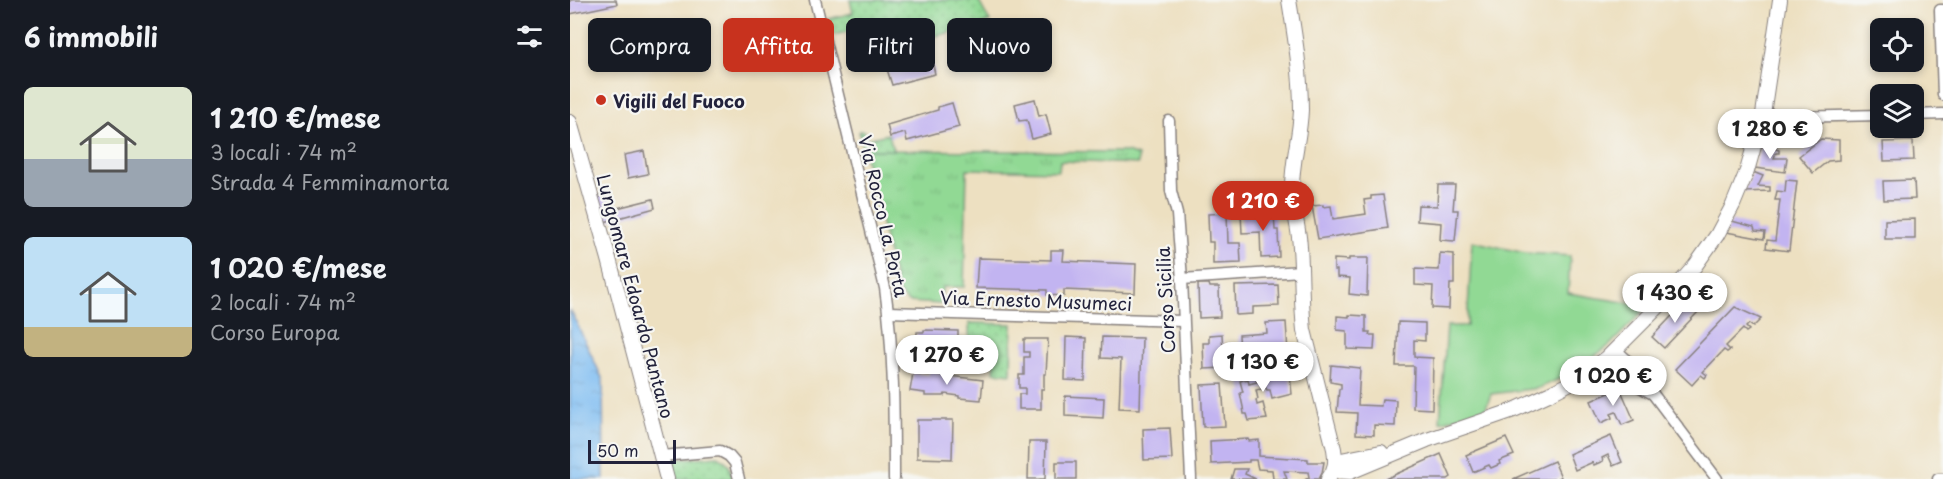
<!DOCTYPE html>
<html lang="it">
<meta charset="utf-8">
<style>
body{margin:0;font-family:"Playpen Sans",sans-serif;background:#242831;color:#f1f3f6;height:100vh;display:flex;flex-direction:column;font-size:22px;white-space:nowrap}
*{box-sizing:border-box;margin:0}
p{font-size:20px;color:#9ea1a6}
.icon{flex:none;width:33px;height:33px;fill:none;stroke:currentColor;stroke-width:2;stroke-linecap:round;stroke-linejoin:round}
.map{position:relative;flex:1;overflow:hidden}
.drawer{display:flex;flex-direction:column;background:#171b24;width:570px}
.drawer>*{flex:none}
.banner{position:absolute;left:18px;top:18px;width:570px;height:54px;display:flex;gap:12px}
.tools{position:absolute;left:1300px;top:18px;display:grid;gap:12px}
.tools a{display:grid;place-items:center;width:54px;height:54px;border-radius:9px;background:#171b24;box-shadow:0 3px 9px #0003;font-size:30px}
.scale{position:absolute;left:18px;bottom:15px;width:88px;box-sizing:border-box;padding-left:6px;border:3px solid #22223b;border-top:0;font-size:16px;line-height:21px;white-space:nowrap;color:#22223b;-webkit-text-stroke:4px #f6f6f2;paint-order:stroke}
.price{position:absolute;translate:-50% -51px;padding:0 14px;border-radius:21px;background:#fff;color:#222;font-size:20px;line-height:39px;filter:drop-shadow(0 2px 3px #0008)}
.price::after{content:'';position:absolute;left:50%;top:36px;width:18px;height:14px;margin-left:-9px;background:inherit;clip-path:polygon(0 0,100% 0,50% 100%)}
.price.selected{background:#c8321e;color:#fff}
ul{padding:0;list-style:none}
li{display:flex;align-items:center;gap:18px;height:150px;padding:0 24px}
li span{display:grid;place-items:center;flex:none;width:168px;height:120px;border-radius:9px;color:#555}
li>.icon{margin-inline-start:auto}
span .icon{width:72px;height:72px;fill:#fffc;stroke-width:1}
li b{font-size:26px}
h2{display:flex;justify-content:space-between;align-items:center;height:72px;padding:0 24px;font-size:26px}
.pill{padding:0 21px;border-radius:9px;background:#171b24;box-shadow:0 3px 9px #0003;font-size:21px;line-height:54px}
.pill.selected{background:#c8321e;color:#fff}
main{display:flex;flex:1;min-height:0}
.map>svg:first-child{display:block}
.grass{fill:url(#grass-tufts);stroke:#5a7e68;stroke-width:1.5}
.park{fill:url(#park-dots);stroke:#5a7e68;stroke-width:1.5}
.garden{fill:#91d994;stroke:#5a7e68;stroke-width:1.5}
.water{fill:url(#water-ripples);stroke:#507096;stroke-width:1.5}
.building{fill:#c2b4f1}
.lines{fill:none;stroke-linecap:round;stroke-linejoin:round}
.minor-casing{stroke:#88817e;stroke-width:13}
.tertiary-casing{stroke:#88817e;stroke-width:16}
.minor{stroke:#fff;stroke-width:10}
.tertiary{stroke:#fff;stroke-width:14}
.poi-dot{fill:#c8321e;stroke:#f6f6f2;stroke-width:2}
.labels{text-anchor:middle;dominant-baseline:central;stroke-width:4.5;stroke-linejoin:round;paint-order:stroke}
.poi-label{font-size:18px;font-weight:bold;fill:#22223b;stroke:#f6f6f2;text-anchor:start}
.street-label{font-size:18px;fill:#22223b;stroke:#f6f6f2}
</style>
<main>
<section class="drawer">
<h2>6 immobili<svg class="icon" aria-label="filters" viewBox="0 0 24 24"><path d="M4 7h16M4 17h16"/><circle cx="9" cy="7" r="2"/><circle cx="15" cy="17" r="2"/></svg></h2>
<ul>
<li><span style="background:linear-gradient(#dfe7d0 60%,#9aa5b1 0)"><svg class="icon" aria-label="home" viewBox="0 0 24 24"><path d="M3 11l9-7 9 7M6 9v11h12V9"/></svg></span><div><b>1 210 €/mese</b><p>3 locali · 74 m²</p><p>Strada 4 Femminamorta</p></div></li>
<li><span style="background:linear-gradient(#bfe0f5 75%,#c2b280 0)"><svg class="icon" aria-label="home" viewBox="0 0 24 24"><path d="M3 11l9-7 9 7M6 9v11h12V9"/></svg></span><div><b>1 020 €/mese</b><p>2 locali · 74 m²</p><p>Corso Europa</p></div></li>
</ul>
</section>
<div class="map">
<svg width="1373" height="479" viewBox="0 0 1373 479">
<defs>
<pattern id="grass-tufts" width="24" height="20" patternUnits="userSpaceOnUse" patternTransform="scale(1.5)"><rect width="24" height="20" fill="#91d994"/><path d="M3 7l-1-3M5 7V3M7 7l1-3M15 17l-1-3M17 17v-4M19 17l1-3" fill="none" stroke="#7dba80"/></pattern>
<pattern id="park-dots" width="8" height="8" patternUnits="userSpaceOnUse" patternTransform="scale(1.5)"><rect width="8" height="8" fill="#91d994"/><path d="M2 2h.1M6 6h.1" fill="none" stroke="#7dba80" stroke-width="1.8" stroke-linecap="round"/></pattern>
<pattern id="water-ripples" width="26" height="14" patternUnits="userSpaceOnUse" patternTransform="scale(1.5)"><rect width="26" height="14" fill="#7fbdf2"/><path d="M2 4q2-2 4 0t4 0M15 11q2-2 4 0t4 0" fill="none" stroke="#6da2d0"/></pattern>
</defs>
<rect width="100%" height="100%" fill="#f6f6f2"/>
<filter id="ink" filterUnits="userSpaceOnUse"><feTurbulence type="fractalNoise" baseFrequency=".0167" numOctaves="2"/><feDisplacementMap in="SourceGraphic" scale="12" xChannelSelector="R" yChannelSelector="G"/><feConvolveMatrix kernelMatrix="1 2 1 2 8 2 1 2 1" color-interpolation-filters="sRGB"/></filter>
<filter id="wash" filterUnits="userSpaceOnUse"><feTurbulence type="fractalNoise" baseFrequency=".008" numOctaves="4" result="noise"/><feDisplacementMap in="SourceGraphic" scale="24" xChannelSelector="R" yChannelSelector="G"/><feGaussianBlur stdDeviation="1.35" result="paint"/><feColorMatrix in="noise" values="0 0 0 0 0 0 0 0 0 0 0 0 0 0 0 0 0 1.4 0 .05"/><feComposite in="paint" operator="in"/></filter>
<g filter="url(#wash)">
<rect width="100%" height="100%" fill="#ede0c1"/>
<path class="grass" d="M 293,150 L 557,152 L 568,156 L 568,164 L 490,161 L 489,171 L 397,169 L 394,287 L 372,287 L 371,304 L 338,302 L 328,292 Z"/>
<g class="park">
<path d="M 280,0 L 408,0 L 420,22 L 296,54 L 289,29 L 264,35 L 258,19 L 283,13 Z"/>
<path d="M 289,131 L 294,131 L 296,139 L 319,134 L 323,150 L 293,150 Z"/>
<path d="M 399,323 L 442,324 L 441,374 L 424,372 L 425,359 L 400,358 Z"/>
<path d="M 148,456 C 159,462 160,467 163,479 L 107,479 L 102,460 Z"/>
</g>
<path class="garden" d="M 902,241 L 955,253 L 1000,256 L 998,293 L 1078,306 L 1039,346 L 993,377 L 969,388 L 921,394 L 915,410 L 870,422 L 877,326 L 897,326 Z"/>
<path class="water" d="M 0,309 L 33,380 L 34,479 L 0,479 Z"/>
<g id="blocks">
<g class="building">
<path d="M 0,0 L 46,0 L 47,4 L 0,14 Z"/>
<path d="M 401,39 L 402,43 L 417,39 L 420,59 L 406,62 L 406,60 L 391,63 L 386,43 Z"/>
<path d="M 361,56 L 365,74 L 322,85 L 316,66 Z"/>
<path d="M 465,99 L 469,116 L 476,114 L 481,134 L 462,139 L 457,120 L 449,121 L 445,104 Z"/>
<path d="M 382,103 L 389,127 L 337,141 L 335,133 L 320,137 L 317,125 L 368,110 L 368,107 Z"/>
<path d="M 1251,139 L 1269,140 L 1269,160 L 1258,161 L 1243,173 L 1229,156 Z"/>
<path d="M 1343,141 L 1344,160 L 1314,161 L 1313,142 Z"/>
<path d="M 1191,144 L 1209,150 L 1209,153 L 1206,153 L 1204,158 L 1217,158 L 1215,172 L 1185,168 Z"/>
<path d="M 74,151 L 78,174 L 58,178 L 54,155 Z"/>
<path d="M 1183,172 L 1193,176 L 1188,186 L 1200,187 L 1200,191 L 1174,192 Z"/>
<path d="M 1216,180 L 1227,181 L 1219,251 L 1196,248 L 1197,240 L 1205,241 L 1210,200 L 1205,200 L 1207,191 L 1215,192 Z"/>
<path d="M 1344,180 L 1345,199 L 1314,200 L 1313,181 Z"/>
<path d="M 868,185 L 885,185 L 883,210 L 888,210 L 885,241 L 870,240 L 871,223 L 847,221 L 848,205 L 867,206 Z"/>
<path d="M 40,193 L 43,209 L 83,199 L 85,208 L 34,222 L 26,196 Z"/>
<path d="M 813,195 L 818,228 L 748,239 L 742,206 L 753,205 L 753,207 L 761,206 L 763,219 L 796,214 L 794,200 L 801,199 L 801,196 Z"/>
<path d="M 704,212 L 705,230 L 708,230 L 709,257 L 691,258 L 690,232 L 672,233 L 671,213 Z"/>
<path d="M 657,213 L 658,243 L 670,243 L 671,263 L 643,264 L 643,242 L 639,242 L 638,214 Z"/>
<path d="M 1345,219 L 1345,239 L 1315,239 L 1315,220 Z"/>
<path d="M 1162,221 L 1184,227 L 1185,231 L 1195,232 L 1194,239 L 1156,232 Z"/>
<path d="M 481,250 L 494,250 L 493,261 L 566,264 L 565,293 L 494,290 L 494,296 L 477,295 L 477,290 L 406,288 L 408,258 L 481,260 Z"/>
<path d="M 870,253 L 884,254 L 884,284 L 880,284 L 879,309 L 862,308 L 863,286 L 845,285 L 845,269 L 869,270 Z"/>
<path d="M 779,258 L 798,258 L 797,296 L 779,294 L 780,278 L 767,277 L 767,270 L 764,270 L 764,259 L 779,260 Z"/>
<path d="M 628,284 L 639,284 L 640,287 L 649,287 L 650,317 L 629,318 Z"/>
<path d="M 708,285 L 709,306 L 683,307 L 683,314 L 666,315 L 665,286 Z"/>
<path d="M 1116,301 L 1128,312 L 1094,348 L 1082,337 Z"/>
<path d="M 1165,307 L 1191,319 L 1183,327 L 1179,324 L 1176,327 L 1179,330 L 1176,332 L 1173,329 L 1156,346 L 1160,350 L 1157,352 L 1154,350 L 1133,372 L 1137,375 L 1135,378 L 1131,375 L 1122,385 L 1105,369 Z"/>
<path d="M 779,315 L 796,316 L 796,332 L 800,332 L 799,335 L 805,335 L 804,350 L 777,349 L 777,331 L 767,330 L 767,316 L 779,317 Z"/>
<path d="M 716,322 L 718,352 L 670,354 L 669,335 L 697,333 L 696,323 Z"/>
<path d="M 828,322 L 855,323 L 855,341 L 844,340 L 844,357 L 863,358 L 862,409 L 843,408 L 844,366 L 826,366 Z"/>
<path d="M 354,330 L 388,331 L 388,353 L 345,354 L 347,332 L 354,332 Z"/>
<path d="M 652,334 L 654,368 L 634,369 L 633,343 L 639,343 L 639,335 Z"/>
<path d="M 496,337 L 516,338 L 515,381 L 495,380 Z"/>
<path d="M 532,337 L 572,338 L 570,409 L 549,408 L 551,359 L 531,358 Z"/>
<path d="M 454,339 L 478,339 L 476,374 L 474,374 L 474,389 L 471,389 L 471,409 L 449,409 L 449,394 L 455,394 L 455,388 L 449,388 L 449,375 L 454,375 L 454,357 L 459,357 L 459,352 L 454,352 Z"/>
<path d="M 761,365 L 790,368 L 788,405 L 811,406 L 812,399 L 826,400 L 825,426 L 804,425 L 804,435 L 786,434 L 787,413 L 767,412 L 769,389 L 771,389 L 771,384 L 760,382 Z"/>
<path d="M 699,369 L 703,378 L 720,376 L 722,394 L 702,399 L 700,390 L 697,390 L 696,388 L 686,390 L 688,399 L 686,400 L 687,405 L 693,403 L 697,419 L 679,421 L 677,414 L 674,414 L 673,407 L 670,393 L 673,392 L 670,381 L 678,379 L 679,384 L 687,382 L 685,372 Z"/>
<path d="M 359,371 L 379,374 L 378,376 L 413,380 L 411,400 L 389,398 L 389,396 L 375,394 L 374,396 L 355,396 L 355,393 L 340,391 L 343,373 L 359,375 Z"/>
<path d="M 652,384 L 655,426 L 633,427 L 631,385 Z"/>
<path d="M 1050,388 L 1064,420 L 1052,425 L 1046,412 L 1041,414 L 1042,418 L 1031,423 L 1021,401 Z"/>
<path d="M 495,396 L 534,398 L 533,418 L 495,416 Z"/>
<path d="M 347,420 L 383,420 L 382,459 L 347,458 Z"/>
<path d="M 600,428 L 602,459 L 574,460 L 573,429 Z"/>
<path d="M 1041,436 L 1052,462 L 1043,466 L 1038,455 L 1032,458 L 1033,461 L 1024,465 L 1023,462 L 1005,470 L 999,454 Z"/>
<path d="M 936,438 L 944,455 L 929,461 L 930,464 L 921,468 L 919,465 L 903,472 L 896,455 Z"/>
<path d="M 678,439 L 679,441 L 689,440 L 689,456 L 738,459 L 738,462 L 754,462 L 752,473 L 749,479 L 736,479 L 739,477 L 738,472 L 714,471 L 717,479 L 703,479 L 702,470 L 688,469 L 686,460 L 679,460 L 679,462 L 641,464 L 640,441 Z"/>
<path d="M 459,442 L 476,442 L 475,479 L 458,479 Z"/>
<path d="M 871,454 L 881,477 L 878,479 L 815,479 Z"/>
<path d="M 984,461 L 991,477 L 986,479 L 943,479 Z"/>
<rect x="486" y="462" width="20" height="17"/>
<path d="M 664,469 L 677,469 L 675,474 L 686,479 L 661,479 Z"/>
</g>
</g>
</g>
<g filter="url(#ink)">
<use href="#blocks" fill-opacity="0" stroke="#88817e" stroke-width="1.5"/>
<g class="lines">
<g class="minor-casing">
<g id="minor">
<path d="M 245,0 L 315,288 C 324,351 324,415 324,479"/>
<path d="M 1373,10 L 1370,10 L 1373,95"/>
<path d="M 1193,114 L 1220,117 L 1311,115"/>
<path d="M 1344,115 L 1373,114"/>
<path d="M 599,121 L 601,191 L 607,214 L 612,279 L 621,479"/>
<path d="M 612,279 L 731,271"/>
<path d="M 319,312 L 612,321"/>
<path d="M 1045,349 L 1069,371 L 1083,394 L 1147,479"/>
<path d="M 1020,370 C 1044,372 1063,383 1083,394"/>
<path d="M 91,456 L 150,451 L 159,456 L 165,463 L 169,479"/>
<path d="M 1368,479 L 1373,479"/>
</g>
</g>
<g class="tertiary-casing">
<g id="tertiary">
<path d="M 719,0 C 725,37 731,73 731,110 C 730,138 721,164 722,192 C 723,210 729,228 730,247 C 732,274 731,302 734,330 L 764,449 C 766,461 766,469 758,479"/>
<path d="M 0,122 L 39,259 L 97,479"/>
<path d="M 766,461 L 811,452"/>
<path d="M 764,471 L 780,472 L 857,440 L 944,410 L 981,393 L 1004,381 L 1037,358 L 1090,305 L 1125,266 L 1147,235 L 1163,205 L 1177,171 L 1193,114 L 1210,0"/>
</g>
</g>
<use href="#minor" class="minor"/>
<use href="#tertiary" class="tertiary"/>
</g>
</g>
<circle class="poi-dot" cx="31" cy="100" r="6"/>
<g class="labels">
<g class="poi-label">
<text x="43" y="100">Vigili del Fuoco</text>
</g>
<g class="street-label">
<text transform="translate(314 216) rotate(77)">Via Rocco La Porta</text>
<text transform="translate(66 296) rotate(75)">Lungomare Edoardo Pantano</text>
<text transform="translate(466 300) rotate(2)">Via Ernesto Musumeci</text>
<text transform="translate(595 300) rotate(-93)">Corso Sicilia</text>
</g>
</g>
</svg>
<div class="tools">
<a><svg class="icon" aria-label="locate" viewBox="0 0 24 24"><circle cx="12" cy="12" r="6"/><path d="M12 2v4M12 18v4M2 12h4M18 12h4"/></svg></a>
<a><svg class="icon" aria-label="layers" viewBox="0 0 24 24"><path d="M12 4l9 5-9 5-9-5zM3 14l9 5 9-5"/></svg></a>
</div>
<div class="scale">50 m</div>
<b class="price" style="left:1200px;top:160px">1 280 €</b>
<b class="price selected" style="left:693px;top:232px">1 210 €</b>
<b class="price" style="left:1105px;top:324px">1 430 €</b>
<b class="price" style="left:377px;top:386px">1 270 €</b>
<b class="price" style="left:693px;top:393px">1 130 €</b>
<b class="price" style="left:1043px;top:407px">1 020 €</b>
<div class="banner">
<a class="pill">Compra</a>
<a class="pill selected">Affitta</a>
<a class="pill">Filtri</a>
<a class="pill">Nuovo</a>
</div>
</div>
</main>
